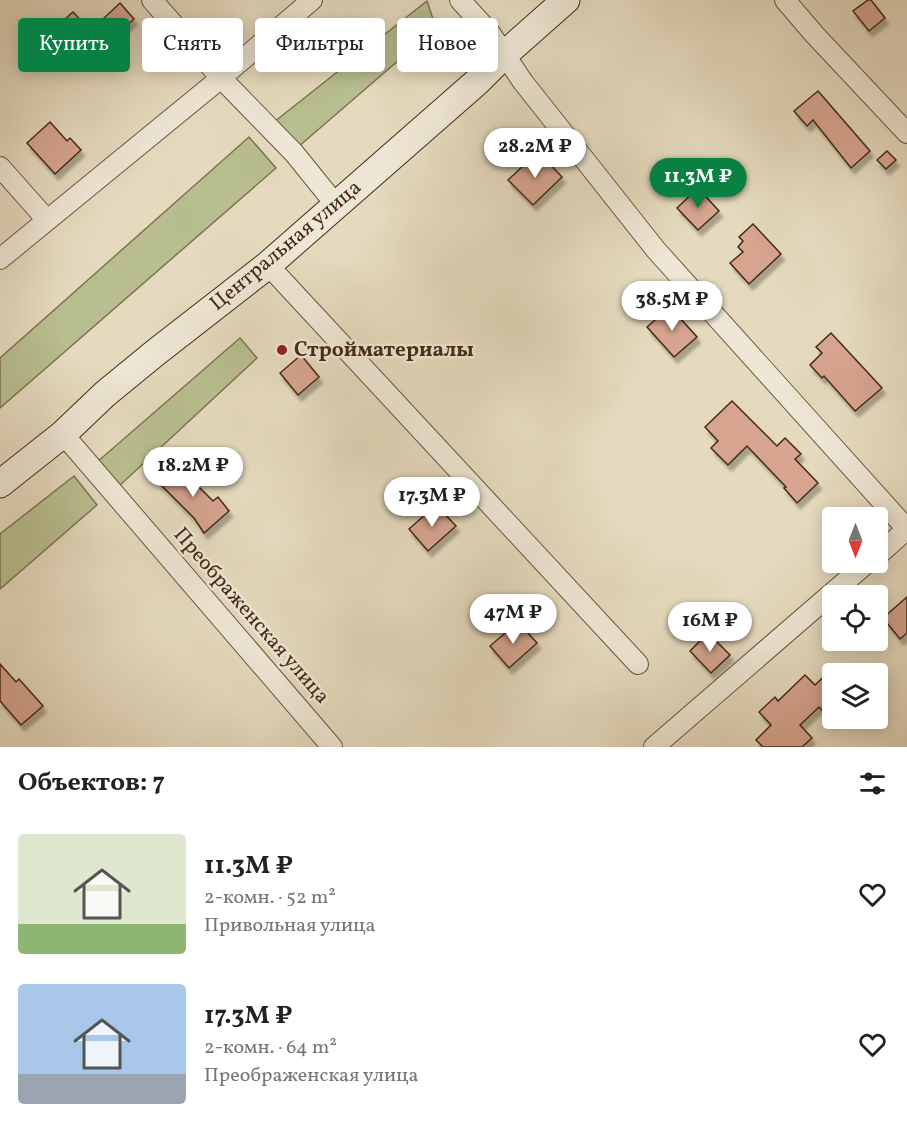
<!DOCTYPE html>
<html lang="ru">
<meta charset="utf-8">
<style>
body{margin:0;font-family:Vollkorn,serif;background:#f6f6f6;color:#222;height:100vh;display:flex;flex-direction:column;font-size:22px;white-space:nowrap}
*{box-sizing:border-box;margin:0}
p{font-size:20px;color:#767676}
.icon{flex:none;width:33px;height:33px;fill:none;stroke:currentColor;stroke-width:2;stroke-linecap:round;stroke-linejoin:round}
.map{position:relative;height:747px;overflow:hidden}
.side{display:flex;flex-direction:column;background:#fff;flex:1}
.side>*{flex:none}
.hud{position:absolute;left:18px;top:18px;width:600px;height:54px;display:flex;gap:12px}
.needle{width:39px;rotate:180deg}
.tools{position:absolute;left:822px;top:507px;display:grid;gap:12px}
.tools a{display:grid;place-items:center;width:66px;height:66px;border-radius:6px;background:#fff;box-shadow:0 3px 15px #0003;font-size:30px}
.price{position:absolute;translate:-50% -51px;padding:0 14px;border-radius:21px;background:#fff;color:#222;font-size:20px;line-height:39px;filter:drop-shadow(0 2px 3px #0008)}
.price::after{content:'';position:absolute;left:50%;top:36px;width:18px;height:14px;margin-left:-9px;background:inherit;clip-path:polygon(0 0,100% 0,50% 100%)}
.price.selected{background:#0b8043;color:#fff}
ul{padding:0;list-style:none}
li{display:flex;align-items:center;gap:18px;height:150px;padding:0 18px}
li span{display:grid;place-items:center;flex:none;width:168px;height:120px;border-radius:6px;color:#555}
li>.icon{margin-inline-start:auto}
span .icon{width:72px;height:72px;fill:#fffc;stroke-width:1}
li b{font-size:26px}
h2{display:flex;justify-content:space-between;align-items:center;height:72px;padding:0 18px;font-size:26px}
.tag{padding:0 21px;border-radius:6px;background:#fff;box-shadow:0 3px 15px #0003;font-size:21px;line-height:54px}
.tag.selected{background:#0b8043;color:#fff}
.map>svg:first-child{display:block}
.green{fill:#b8be8f;stroke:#7e7452;stroke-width:1.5}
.building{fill:#d6a48f;stroke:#452a16;stroke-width:1.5;filter:url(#shadow)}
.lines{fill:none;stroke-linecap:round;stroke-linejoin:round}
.street-casing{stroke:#6d5640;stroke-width:22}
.secondary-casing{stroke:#452a16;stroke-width:29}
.street{stroke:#eee7d5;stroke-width:20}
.secondary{stroke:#eee7d5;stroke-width:27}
.poi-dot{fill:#8f2418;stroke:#eee7d5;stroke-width:2}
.labels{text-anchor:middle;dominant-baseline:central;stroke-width:5;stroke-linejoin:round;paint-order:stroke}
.street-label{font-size:21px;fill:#452a16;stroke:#eee7d5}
.poi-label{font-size:21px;font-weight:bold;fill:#452a16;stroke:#eee7d5;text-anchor:start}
</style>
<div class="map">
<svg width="907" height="747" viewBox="0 0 907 747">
<defs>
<filter id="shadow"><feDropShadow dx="3.5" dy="6" stdDeviation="1.5" flood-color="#0004"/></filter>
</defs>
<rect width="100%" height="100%" fill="#e5dabe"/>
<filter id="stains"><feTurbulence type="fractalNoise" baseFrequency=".00333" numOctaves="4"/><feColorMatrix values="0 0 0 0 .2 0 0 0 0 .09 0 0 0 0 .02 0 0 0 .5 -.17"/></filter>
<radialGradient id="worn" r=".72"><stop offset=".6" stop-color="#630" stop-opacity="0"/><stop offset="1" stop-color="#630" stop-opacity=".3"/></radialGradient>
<g class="green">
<path d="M 427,1 L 436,28 L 298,147 L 274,122 Z"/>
<path d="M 249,137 L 276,168 L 0,408 L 0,358 Z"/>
<path d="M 240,338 L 257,358 L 118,487 L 96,463 Z"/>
<path d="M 74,476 L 97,505 L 0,589 L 0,534 Z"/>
</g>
<g class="building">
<path d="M 868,0 L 871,0 L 885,18 L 869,31 L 853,11 Z"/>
<path d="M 120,3 L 134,19 L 116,35 L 102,20 Z"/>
<path d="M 73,12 L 88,28 L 70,44 L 55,28 Z"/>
<path d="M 818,91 L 870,151 L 851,168 L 813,120 L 807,126 L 794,111 Z"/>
<path d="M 50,122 L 67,141 L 70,138 L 81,150 L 55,174 L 27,143 Z"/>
<path d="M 887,151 L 896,160 L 886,169 L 877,160 Z"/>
<path d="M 538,152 L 562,177 L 533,205 L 508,180 Z"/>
<path d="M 698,188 L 719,211 L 698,230 L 677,208 Z"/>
<path d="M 753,224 L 781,254 L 749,284 L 730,263 L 743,252 L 738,247 L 743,241 L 739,237 Z"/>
<path d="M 670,307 L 697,337 L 674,357 L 647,327 Z"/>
<path d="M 831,333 L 882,388 L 855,411 L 824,376 L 822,378 L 810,365 L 822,353 L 816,347 Z"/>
<path d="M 301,355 L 319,377 L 298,395 L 280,373 Z"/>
<path d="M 732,401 L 777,446 L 785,438 L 801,454 L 795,459 L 818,483 L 797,503 L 784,488 L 786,487 L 747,446 L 728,465 L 711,448 L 718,441 L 705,427 Z"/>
<path d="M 175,463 L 213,501 L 218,497 L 229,511 L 204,533 L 194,518 L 157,481 Z"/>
<path d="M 436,505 L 456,526 L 428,551 L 409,529 Z"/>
<path d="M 907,597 L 907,633 L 900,639 L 883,618 Z"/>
<path d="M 518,622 L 537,643 L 509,668 L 490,646 Z"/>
<path d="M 708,633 L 730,655 L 711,673 L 690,651 Z"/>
<path d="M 0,664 L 16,682 L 19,679 L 43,706 L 21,725 L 0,701 Z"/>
<path d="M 832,669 L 832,722 L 819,707 L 800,725 L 812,738 L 802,747 L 763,747 L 756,740 L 771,725 L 759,712 L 775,697 L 778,701 L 805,675 L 815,685 Z"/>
</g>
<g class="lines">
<g class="street-casing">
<g id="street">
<path d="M 152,0 L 221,78 L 294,153 L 336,205"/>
<path d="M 460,0 L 490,33 L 523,82 L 656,250 L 907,529"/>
<path d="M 785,0 L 814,34 L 907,133"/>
<path d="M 0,167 L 47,220"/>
<path d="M 0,259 L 221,78 L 312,0"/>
<path d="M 268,265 L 638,664"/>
<path d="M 63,434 L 332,747"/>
<path d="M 878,555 L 907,529"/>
<path d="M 654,747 L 868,562"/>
</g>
</g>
<g class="secondary-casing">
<path id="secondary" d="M 0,484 L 63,434 L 105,394 L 155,353 L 268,265 L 478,81 L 505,54 L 566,0"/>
</g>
<use href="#street" class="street"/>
<use href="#secondary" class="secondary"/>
</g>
<circle class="poi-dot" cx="282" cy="350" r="6"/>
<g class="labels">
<g class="street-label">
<text transform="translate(286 246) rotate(-40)">Центральная улица</text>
<text transform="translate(251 616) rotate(49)">Преображенская улица</text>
</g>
<g class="poi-label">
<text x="294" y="350">Стройматериалы</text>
</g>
</g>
<rect width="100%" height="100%" filter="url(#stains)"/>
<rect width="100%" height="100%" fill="url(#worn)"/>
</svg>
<div class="tools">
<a><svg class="needle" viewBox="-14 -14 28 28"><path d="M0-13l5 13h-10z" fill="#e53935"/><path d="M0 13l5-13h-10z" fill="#767676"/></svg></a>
<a><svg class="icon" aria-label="locate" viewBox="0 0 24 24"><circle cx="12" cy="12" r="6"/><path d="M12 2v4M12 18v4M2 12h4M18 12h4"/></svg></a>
<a><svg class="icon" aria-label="layers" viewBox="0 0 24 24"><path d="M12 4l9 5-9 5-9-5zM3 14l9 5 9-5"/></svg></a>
</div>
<b class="price" style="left:535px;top:179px">28.2M ₽</b>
<b class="price selected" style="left:698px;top:209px">11.3M ₽</b>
<b class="price" style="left:672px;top:332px">38.5M ₽</b>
<b class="price" style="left:193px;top:498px">18.2M ₽</b>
<b class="price" style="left:432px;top:528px">17.3M ₽</b>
<b class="price" style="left:513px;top:645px">47M ₽</b>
<b class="price" style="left:710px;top:653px">16M ₽</b>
<div class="hud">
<a class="tag selected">Купить</a>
<a class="tag">Снять</a>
<a class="tag">Фильтры</a>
<a class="tag">Новое</a>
</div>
</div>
<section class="side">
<h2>Объектов: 7<svg class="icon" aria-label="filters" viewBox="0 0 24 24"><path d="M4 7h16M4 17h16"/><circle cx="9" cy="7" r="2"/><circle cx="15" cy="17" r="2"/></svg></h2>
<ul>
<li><span style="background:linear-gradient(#dfe7d0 75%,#8fb573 0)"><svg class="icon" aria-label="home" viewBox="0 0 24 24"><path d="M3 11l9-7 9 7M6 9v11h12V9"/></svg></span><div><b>11.3M ₽</b><p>2-комн. · 52 m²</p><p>Привольная улица</p></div><svg class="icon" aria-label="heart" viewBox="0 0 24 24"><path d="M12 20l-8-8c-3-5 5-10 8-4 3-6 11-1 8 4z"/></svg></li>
<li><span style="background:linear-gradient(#a9c7e8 75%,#9aa5b1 0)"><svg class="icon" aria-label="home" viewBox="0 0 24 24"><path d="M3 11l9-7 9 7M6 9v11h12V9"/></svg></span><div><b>17.3M ₽</b><p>2-комн. · 64 m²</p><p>Преображенская улица</p></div><svg class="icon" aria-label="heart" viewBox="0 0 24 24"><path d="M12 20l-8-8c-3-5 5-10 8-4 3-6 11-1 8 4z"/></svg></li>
</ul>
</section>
